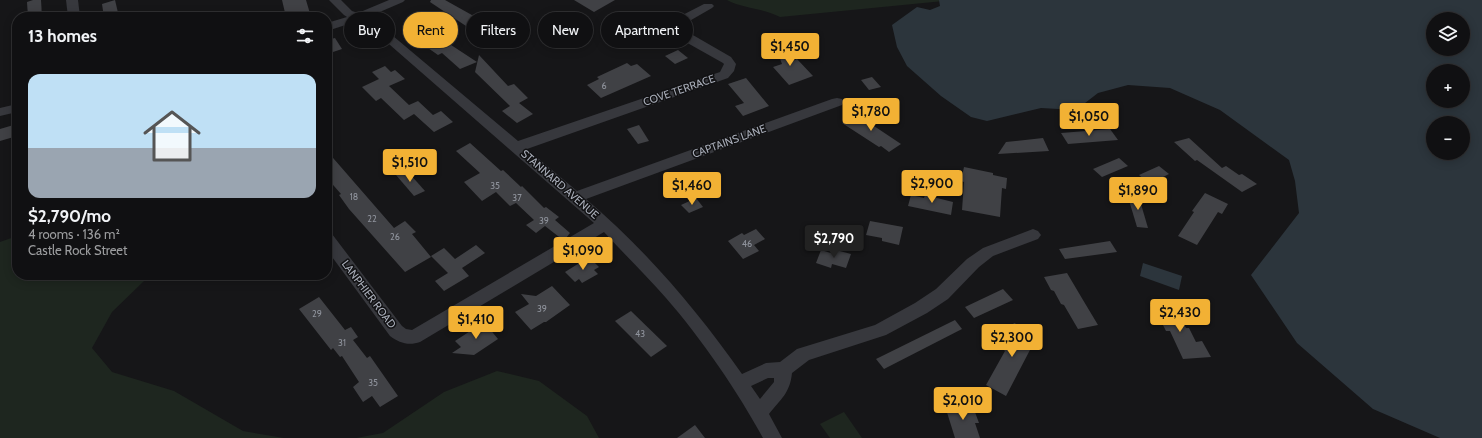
<!DOCTYPE html>
<meta charset="utf-8">
<style>
body{margin:0;font-family:Cabin,sans-serif;background:#1e1e20;color:#f1f3f6;height:100vh;display:flex;flex-direction:column;font-size:15px;white-space:nowrap}
*{box-sizing:border-box;margin:0}
p{font-size:13px;color:#9c9d9f}
.icon{flex:none;width:22px;height:22px;fill:none;stroke:currentColor;stroke-width:2;stroke-linecap:round;stroke-linejoin:round}
.map{position:relative;flex:1;overflow:hidden}
.details{position:absolute;left:12px;top:12px;width:320px;height:268px;display:flex;flex-direction:column;background:#101012;border-radius:16px;box-shadow:0 2px 10px #0003,0 0 0 1px #303032}
.details>*{flex:none}
.guide{position:absolute;left:344px;top:12px;width:380px;height:36px;display:flex;gap:8px}
.fabs{position:absolute;left:1426px;top:12px;display:grid;gap:8px}
.fabs a{display:grid;place-items:center;width:44px;height:44px;border-radius:50%;background:#101012;box-shadow:0 2px 10px #0003,0 0 0 1px #303032;font-size:20px}
.price{position:absolute;translate:-50% -34px;padding:0 9px;border-radius:4px;background:#f2b134;color:#111;font-size:13px;line-height:26px;filter:drop-shadow(0 1px 2px #0008)}
.price::after{content:'';position:absolute;left:50%;top:24px;width:12px;height:9px;margin-left:-6px;background:inherit;clip-path:polygon(0 0,100% 0,50% 100%)}
.price.active{background:#222;color:#fff}
ul{padding:0;list-style:none}
li{display:grid;align-content:center;gap:8px;height:212px;padding:0 16px}
li span{display:grid;place-items:center;height:124px;border-radius:12px;color:#555}
li>.icon{margin-inline-start:auto}
span .icon{width:72px;height:72px;fill:#fffc;stroke-width:1}
li b{font-size:17px}
h2{display:flex;justify-content:space-between;align-items:center;height:48px;padding:0 16px;font-size:17px}
.chip{padding:0 14px;border-radius:18px;background:#101012;box-shadow:0 2px 10px #0003,0 0 0 1px #303032;font-size:14px;line-height:36px}
.chip.active{background:#f2b134;color:#111}
.map>svg:first-child{display:block}
.green{fill:#1e261f}
.water{fill:#2c353c;fill-rule:evenodd}
.building{fill:#404145}
.lines{fill:none;stroke-linecap:round;stroke-linejoin:round}
.minor{fill:#37383d;fill-rule:evenodd}
.labels{text-anchor:middle;dominant-baseline:central;stroke-width:3;stroke-linejoin:round;paint-order:stroke}
.number-label{font-size:9px;fill:#8e929b}
.street-label{font-size:11px;fill:#a8adb8;stroke:#111113}
</style>
<div class="map">
<svg width="1482" height="438" viewBox="0 0 1482 438">
<rect width="100%" height="100%" fill="#161618"/>
<g class="green">
<path d="M 727,0 L 954,0 L 780,17 C 763,8 744,9 727,0 Z"/>
<path d="M 17,236 L 17,275 L 146,275 L 145,280 L 112,312 L 92,348 L 112,372 L 174,391 L 243,431 L 284,438 L 0,438 L 0,242 Z"/>
<path d="M 497,371 L 539,381 L 587,416 L 599,438 L 356,438 L 383,433 L 444,392 Z"/>
<path d="M 844,412 L 862,438 L 830,438 L 820,424 Z"/>
</g>
<g class="water">
<path d="M 939,0 L 1482,0 L 1482,438 L 1440,438 L 1373,409 L 1297,343 L 1251,275 L 1299,213 L 1295,181 L 1289,160 L 1220,110 L 1170,88 L 1128,85 L 1098,93 L 1076,110 L 1041,108 L 987,121 L 971,117 L 941,96 L 907,66 L 897,47 L 892,25 L 917,7 L 930,10 L 940,6 ZM 1433,19 L 1463,19 L 1463,49 L 1433,49 ZM 1433,71 L 1463,71 L 1463,101 L 1433,101 ZM 1433,123 L 1463,123 L 1463,153 L 1433,153 Z"/>
<path d="M 1143,263 L 1182,276 L 1179,290 L 1140,276 Z"/>
</g>
<g class="building">
<path d="M 33,0 L 41,0 L 42,17 L 28,17 L 27,2 Z"/>
<path d="M 115,0 L 119,17 L 104,17 L 102,4 Z"/>
<path d="M 282,0 L 306,0 L 311,17 L 296,17 L 295,15 L 286,17 Z"/>
<path d="M 431,0 L 445,0 L 479,19 L 466,26 L 430,2 Z"/>
<path d="M 574,0 L 615,0 L 594,12 Z"/>
<path d="M 335,38 L 342,49 L 327,54 L 327,40 Z"/>
<path d="M 441,41 L 445,45 L 448,43 L 477,62 L 460,69 L 442,53 L 438,55 L 428,48 Z"/>
<path d="M 786,44 L 793,61 L 797,59 L 813,76 L 789,85 L 773,67 L 782,64 L 775,45 Z"/>
<path d="M 678,50 L 688,58 L 675,64 L 665,56 Z"/>
<path d="M 479,55 L 508,86 L 514,84 L 528,98 L 519,103 L 533,114 L 517,123 L 502,111 L 510,106 L 475,72 Z"/>
<path d="M 627,63 L 631,66 L 637,64 L 651,76 L 601,98 L 587,85 L 599,79 L 597,77 Z"/>
<path d="M 385,66 L 391,72 L 395,70 L 405,79 L 389,86 L 409,105 L 418,101 L 433,115 L 441,111 L 453,122 L 434,132 L 414,114 L 404,120 L 381,98 L 376,101 L 362,87 L 379,79 L 372,72 Z"/>
<path d="M 872,77 L 881,87 L 869,90 L 861,80 Z"/>
<path d="M 746,78 L 769,106 L 743,116 L 735,106 L 744,103 L 728,84 Z"/>
<path d="M 858,112 L 873,123 L 871,124 L 901,144 L 889,152 L 881,146 L 879,147 L 842,123 Z"/>
<path d="M 17,124 L 17,136 L 0,141 L 0,129 Z"/>
<path d="M 639,125 L 649,141 L 638,144 L 627,129 Z"/>
<path d="M 1110,129 L 1118,140 L 1068,144 L 1061,133 Z"/>
<path d="M 1043,138 L 1049,151 L 998,154 L 1006,142 Z"/>
<path d="M 1189,138 L 1222,168 L 1226,166 L 1239,175 L 1242,174 L 1257,184 L 1242,192 L 1197,160 L 1195,161 L 1174,142 Z"/>
<path d="M 470,143 L 501,171 L 503,170 L 521,187 L 522,186 L 544,208 L 546,207 L 559,217 L 555,220 L 570,233 L 566,238 L 563,240 L 545,226 L 536,233 L 526,225 L 534,220 L 516,203 L 510,206 L 496,192 L 482,201 L 464,182 L 480,173 L 456,151 Z"/>
<path d="M 327,151 L 394,228 L 405,221 L 416,232 L 412,234 L 431,257 L 405,272 L 349,209 L 339,195 L 341,194 L 327,178 Z"/>
<path d="M 1119,158 L 1128,166 L 1102,177 L 1093,169 Z"/>
<path d="M 1159,166 L 1169,174 L 1149,184 L 1139,175 Z"/>
<path d="M 964,167 L 993,173 L 993,175 L 1007,178 L 1006,189 L 1002,188 L 1000,217 L 962,210 L 964,182 L 961,181 Z"/>
<path d="M 406,170 L 417,182 L 425,191 L 414,196 L 396,175 Z"/>
<path d="M 1205,193 L 1228,204 L 1222,214 L 1218,212 L 1197,245 L 1178,236 L 1194,212 L 1192,211 Z"/>
<path d="M 1138,194 L 1148,228 L 1137,227 L 1128,197 Z"/>
<path d="M 911,195 L 924,198 L 925,195 L 953,202 L 951,215 L 908,206 Z"/>
<path d="M 696,198 L 703,207 L 689,213 L 681,205 Z"/>
<path d="M 870,221 L 903,227 L 899,245 L 882,241 L 882,238 L 866,235 Z"/>
<path d="M 756,229 L 765,239 L 754,245 L 759,251 L 743,259 L 728,241 L 742,233 L 744,235 Z"/>
<path d="M 1110,241 L 1117,252 L 1065,259 L 1059,249 Z"/>
<path d="M 476,245 L 485,253 L 462,268 L 469,276 L 444,291 L 435,281 L 448,273 L 431,256 L 444,248 L 455,259 Z"/>
<path d="M 821,250 L 834,254 L 836,250 L 851,254 L 846,268 L 832,264 L 831,268 L 816,263 Z"/>
<path d="M 589,257 L 599,267 L 594,270 L 598,274 L 582,283 L 579,279 L 575,282 L 565,272 Z"/>
<path d="M 1067,273 L 1083,300 L 1098,325 L 1078,329 L 1064,305 L 1061,304 L 1054,291 L 1051,290 L 1044,277 Z"/>
<path d="M 552,286 L 570,305 L 546,322 L 544,322 L 531,330 L 515,312 L 529,304 L 521,294 L 536,296 Z"/>
<path d="M 1003,289 L 1013,300 L 974,318 L 965,307 Z"/>
<path d="M 319,297 L 345,330 L 351,327 L 358,337 L 353,340 L 367,358 L 370,356 L 398,396 L 380,407 L 372,396 L 363,402 L 353,387 L 359,382 L 342,356 L 340,357 L 333,348 L 331,350 L 299,309 Z"/>
<path d="M 1169,303 L 1175,315 L 1179,314 L 1186,328 L 1189,328 L 1196,342 L 1202,341 L 1211,357 L 1183,359 L 1170,331 L 1166,331 L 1159,317 L 1156,317 L 1150,305 Z"/>
<path d="M 631,311 L 667,346 L 651,357 L 615,321 Z"/>
<path d="M 955,320 L 962,329 L 884,369 L 876,359 Z"/>
<path d="M 484,322 L 498,339 L 474,355 L 452,353 L 461,347 L 455,341 Z"/>
<path d="M 1014,323 L 1040,335 L 1033,349 L 1031,348 L 1006,396 L 986,385 L 1005,351 L 1002,348 L 1009,336 L 1006,335 Z"/>
<path d="M 972,404 L 979,423 L 975,423 L 980,438 L 955,438 L 945,406 Z"/>
<path d="M 695,425 L 705,438 L 677,438 Z"/>
</g>
<g class="lines">
<g class="minor">
<path d="M 66,0 L 78,0 L 80,17 L 68,17 Z"/>
<path d="M 329,0 L 341,0 L 352,11 L 358,13 L 389,0 L 405,0 L 403,2 L 368,17 L 374,20 L 518,141 L 720,72 L 724,64 L 723,63 L 675,36 L 667,28 L 669,22 L 704,4 L 712,4 L 714,6 L 712,8 L 679,27 L 731,57 L 736,64 L 734,71 L 728,78 L 527,149 L 577,191 L 832,99 L 837,98 L 842,99 L 844,102 L 842,105 L 586,199 C 646,250 697,310 742,374 L 766,363 L 780,362 L 797,349 L 875,325 L 915,303 L 936,289 L 967,259 L 983,248 L 1033,229 L 1038,231 L 1041,235 L 1038,239 L 993,256 L 979,267 L 948,299 L 927,313 L 886,335 L 809,360 L 792,373 C 790,393 781,399 769,414 L 782,438 L 763,438 C 738,392 701,338 666,298 C 646,275 624,254 604,232 L 420,342 C 409,346 399,343 390,336 L 327,250 L 327,232 L 332,234 L 402,326 L 406,329 L 412,330 L 594,223 L 366,24 L 358,21 L 327,31 L 327,23 L 347,17 L 344,15 ZM 768,378 L 774,378 L 774,382 L 760,399 L 751,386 Z"/>
<path d="M 17,104 L 17,112 L 0,116 L 0,108 Z"/>
</g>
</g>
<g class="labels">
<g class="number-label">
<text x="604" y="85">6</text>
<text x="495" y="185">35</text>
<text x="354" y="196">18</text>
<text x="517" y="197">37</text>
<text x="372" y="218">22</text>
<text x="544" y="220">39</text>
<text x="395" y="236">26</text>
<text x="747" y="243">46</text>
<text x="542" y="308">39</text>
<text x="317" y="313">29</text>
<text x="640" y="333">43</text>
<text x="342" y="342">31</text>
<text x="373" y="382">35</text>
</g>
<g class="street-label">
<text transform="translate(679 90) rotate(-19)">COVE TERRACE</text>
<text transform="translate(729 141) rotate(-20)">CAPTAINS LANE</text>
<text transform="translate(560 184) rotate(41)">STANNARD AVENUE</text>
<text transform="translate(369 294) rotate(53)">LANPHIER ROAD</text>
</g>
</g>
</svg>
<div class="fabs">
<a><svg class="icon" aria-label="layers" viewBox="0 0 24 24"><path d="M12 4l9 5-9 5-9-5zM3 14l9 5 9-5"/></svg></a>
<a>+</a>
<a>−</a>
</div>
<b class="price" style="left:790px;top:67px">$1,450</b>
<b class="price" style="left:871px;top:132px">$1,780</b>
<b class="price" style="left:1089px;top:137px">$1,050</b>
<b class="price" style="left:410px;top:183px">$1,510</b>
<b class="price" style="left:932px;top:204px">$2,900</b>
<b class="price" style="left:692px;top:206px">$1,460</b>
<b class="price" style="left:1138px;top:211px">$1,890</b>
<b class="price active" style="left:834px;top:259px">$2,790</b>
<b class="price" style="left:583px;top:271px">$1,090</b>
<b class="price" style="left:1180px;top:333px">$2,430</b>
<b class="price" style="left:476px;top:340px">$1,410</b>
<b class="price" style="left:1012px;top:358px">$2,300</b>
<b class="price" style="left:963px;top:421px">$2,010</b>
<div class="guide">
<a class="chip">Buy</a>
<a class="chip active">Rent</a>
<a class="chip">Filters</a>
<a class="chip">New</a>
<a class="chip">Apartment</a>
</div>
<section class="details">
<h2>13 homes<svg class="icon" aria-label="filters" viewBox="0 0 24 24"><path d="M4 7h16M4 17h16"/><circle cx="9" cy="7" r="2"/><circle cx="15" cy="17" r="2"/></svg></h2>
<ul>
<li><span style="background:linear-gradient(#bfe0f5 60%,#9aa5b1 0)"><svg class="icon" aria-label="home" viewBox="0 0 24 24"><path d="M3 11l9-7 9 7M6 9v11h12V9"/></svg></span><div><b>$2,790/mo</b><p>4 rooms · 136 m²</p><p>Castle Rock Street</p></div></li>
</ul>
</section>
</div>
